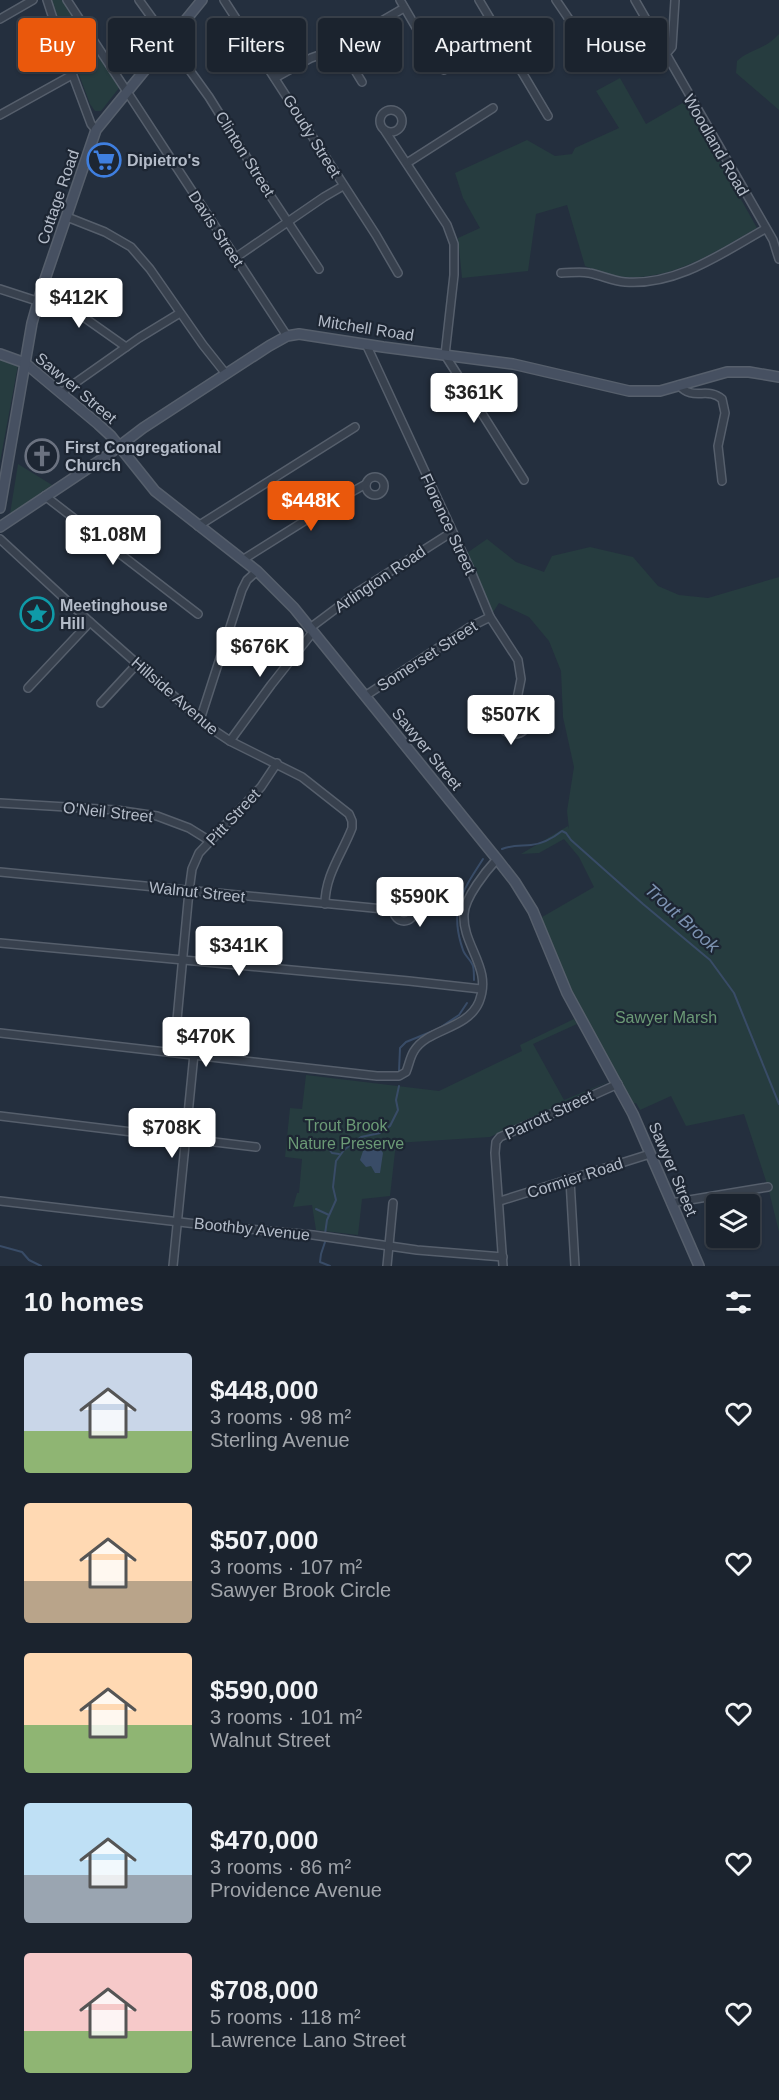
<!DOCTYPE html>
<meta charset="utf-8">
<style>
body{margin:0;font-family:Helvetica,sans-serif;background:#282f3a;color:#f1f3f6;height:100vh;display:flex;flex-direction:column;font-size:22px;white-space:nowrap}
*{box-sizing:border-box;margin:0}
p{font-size:20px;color:#a0a4aa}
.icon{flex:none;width:33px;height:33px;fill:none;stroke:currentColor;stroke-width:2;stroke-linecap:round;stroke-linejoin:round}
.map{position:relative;height:1266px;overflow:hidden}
.sheet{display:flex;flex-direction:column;background:#1b232e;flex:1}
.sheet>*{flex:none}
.guide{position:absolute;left:18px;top:18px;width:744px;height:54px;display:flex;gap:12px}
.buttons{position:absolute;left:706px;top:1194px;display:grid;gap:12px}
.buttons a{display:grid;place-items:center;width:54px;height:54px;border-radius:6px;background:#1b232e;box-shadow:0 2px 4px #0004,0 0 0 2px #39404a;font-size:30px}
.price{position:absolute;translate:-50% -51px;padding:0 14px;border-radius:6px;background:#fff;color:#222;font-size:20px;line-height:39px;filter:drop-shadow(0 2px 3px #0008)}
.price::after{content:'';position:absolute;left:50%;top:36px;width:18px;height:14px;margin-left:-9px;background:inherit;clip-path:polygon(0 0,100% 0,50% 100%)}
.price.active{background:#ea580c;color:#fff}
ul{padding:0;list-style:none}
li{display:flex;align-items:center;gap:18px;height:150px;padding:0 24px}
li span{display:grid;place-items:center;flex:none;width:168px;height:120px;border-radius:6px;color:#555}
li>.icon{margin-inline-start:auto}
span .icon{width:72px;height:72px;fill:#fffc;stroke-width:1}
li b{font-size:26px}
h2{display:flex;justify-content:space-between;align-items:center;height:72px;padding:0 24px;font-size:26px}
.pill{padding:0 21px;border-radius:6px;background:#1b232e;box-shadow:0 2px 4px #0004,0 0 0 2px #39404a;font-size:21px;line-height:54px}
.pill.active{background:#ea580c;color:#fff}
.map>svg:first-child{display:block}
.green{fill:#263c3f}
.water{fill:#394c67}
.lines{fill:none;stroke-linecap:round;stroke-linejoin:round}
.stream{stroke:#394c67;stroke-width:2}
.street-casing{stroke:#565f6c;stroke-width:10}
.secondary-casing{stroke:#565f6c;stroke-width:12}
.street{stroke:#38414e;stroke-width:7}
.secondary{stroke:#465061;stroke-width:9}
.labels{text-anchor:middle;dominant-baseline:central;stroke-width:4.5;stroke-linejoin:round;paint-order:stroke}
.street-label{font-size:16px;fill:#b4bcc9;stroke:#1d2633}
.poi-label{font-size:16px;font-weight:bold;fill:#b4bcc9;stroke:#1d2633;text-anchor:start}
.park-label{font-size:16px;fill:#6b9a76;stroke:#1d2633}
.water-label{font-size:18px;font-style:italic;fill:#7c92b1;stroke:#1d2633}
</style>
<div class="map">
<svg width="779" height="1266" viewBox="0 0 779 1266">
<rect width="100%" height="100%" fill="#242f3e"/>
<g class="green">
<path d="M 51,0 L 63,0 L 74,13 L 119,88 L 101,111 L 95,111 L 90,104 Z"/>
<path d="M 779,34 L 779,110 L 736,73 L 737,61 C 752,48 763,51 779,34 Z"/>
<path d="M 620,78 L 646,124 L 686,101 L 757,228 C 712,253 666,286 611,275 C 602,273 593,269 585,266 L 567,205 L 536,214 L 528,271 L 462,278 L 458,238 L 480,228 L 463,198 L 455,173 L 527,140 L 555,156 L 572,154 L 575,148 L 619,128 L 596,91 Z"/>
<path d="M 0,360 L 18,365 L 0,462 Z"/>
<path d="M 18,464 L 52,485 L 10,514 Z"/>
<path d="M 487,539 L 516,562 L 544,572 L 552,556 L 590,547 L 633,557 L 658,586 L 679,595 L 708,598 L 779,577 L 779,1232 L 768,1187 L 744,1114 L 686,1126 L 671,1096 L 640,1110 L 636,1103 L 629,1106 L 580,1018 L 537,920 L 594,887 L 579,857 L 564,839 L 539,853 L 521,854 L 568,826 L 569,829 L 567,811 L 574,767 L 563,717 L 561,671 L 549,641 L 529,617 L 499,603 L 490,617 L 464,555 Z"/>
<path d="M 574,1019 L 577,1024 L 533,1044 L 564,1100 L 610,1081 L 490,1137 L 396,1143 L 390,1196 L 362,1199 L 358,1235 L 316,1230 L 312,1205 L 293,1207 L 297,1193 L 299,1193 L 302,1159 L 285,1157 L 290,1108 L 302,1109 L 306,1075 L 439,1091 L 522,1051 L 520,1045 Z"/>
</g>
<path class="water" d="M 373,1147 L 380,1148 L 383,1153 L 380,1173 L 375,1173 L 371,1166 L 366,1167 L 360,1160 L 363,1151 Z"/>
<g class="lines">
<g class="stream">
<path d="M 502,849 C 511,845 521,846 531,845 C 541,844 553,838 562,831 L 566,833 L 571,840 L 643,904 L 710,960 L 734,993 L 779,1104"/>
<path d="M 474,980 C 474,976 474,970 473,966 C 471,960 465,956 463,950 C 449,910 461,893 483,859"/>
<path d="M 438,1029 L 459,1015 L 467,1003"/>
<path d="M 399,1071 L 400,1048 L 406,1042 L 433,1031"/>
<path d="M 329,1149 L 332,1153 L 339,1154"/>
<path d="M 316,1209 L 329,1215"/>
<path d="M 325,1234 L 327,1220 L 336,1200 L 333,1187 L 336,1161 L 344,1150 L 361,1137 L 380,1133 L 390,1126 L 398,1110 L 396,1100 L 399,1086"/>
<path d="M 325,1242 L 321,1254 L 320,1262 L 330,1266"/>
<path d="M 0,1246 L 22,1252 L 29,1260 L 41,1266"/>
</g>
<g class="street-casing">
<g id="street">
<path d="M 47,0 L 63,49 L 91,124 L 96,130"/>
<path d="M 67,0 L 287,336"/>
<path d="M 139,0 L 209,97 L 270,195 L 319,269"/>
<path d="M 224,0 L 376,235 L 398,273"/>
<path d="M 400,0 L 428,48 L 444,70"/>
<path d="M 479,0 L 548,116"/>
<path d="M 556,0 L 590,50"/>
<path d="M 635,0 L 773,240 L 779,259"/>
<path d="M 0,19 L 33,0"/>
<path d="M 340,46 L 362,82"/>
<path d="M 666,54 L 672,47 L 675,0"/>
<path d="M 275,78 L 311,58 L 328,52 L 404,8"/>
<circle cx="391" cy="121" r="11"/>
<path d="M 0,115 L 72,75"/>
<path d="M 385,131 L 447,225 L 454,244 L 454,275 L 445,355 L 524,480"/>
<path d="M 407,163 L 493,108"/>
<path d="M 67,217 L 105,232 L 131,247 L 150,269 L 203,345 L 226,374"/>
<path d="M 235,258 L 324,197 L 343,186"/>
<path d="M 561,273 C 570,273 580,271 589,273 C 601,275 612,281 625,282 C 677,286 722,253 765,229"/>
<path d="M 0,289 L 37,301"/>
<path d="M 41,291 L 75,311 L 126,347"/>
<path d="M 366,344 L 470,569 L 490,617 L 518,660 L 521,679 L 516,704"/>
<path d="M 679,385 C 693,402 707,386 722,399 L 725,413 L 718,446 L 722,481"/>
<path d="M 61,393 L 139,338 L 180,313"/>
<circle cx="375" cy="486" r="9"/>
<path d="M 45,496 L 198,614"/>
<path d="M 198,526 L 355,427"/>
<path d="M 0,539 L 90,622 L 209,727 L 230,741 L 302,777 L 349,814 L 352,821 L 352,828 C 342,854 325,875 325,904"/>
<path d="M 244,559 L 341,498 L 366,484"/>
<path d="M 310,628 L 358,592 L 452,532"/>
<path d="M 28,688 L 90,622"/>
<path d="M 365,696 L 470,627 L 490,617"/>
<path d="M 101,703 L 137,664"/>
<circle cx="514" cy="719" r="15"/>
<path d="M 200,720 L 242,590 L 247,580 L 257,571"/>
<path d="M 230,741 L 271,685 L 313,632"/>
<path d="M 0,803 L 116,810 L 157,816 L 189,828 L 210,841"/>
<path d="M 0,872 L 394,910"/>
<circle cx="404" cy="911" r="10"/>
<path d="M 0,943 L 409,981 L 481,989"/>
<path d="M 0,1033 L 377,1076 L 399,1076 L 406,1072 C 409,1065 410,1057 414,1051 C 428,1028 467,1030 479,1002 C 493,968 462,946 464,914 C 465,897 486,871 497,859"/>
<path d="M 174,1052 L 189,891 L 192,869 L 199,853 L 261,787 L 277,763"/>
<path d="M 0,1116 L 256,1147"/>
<path d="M 570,1180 L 575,1266"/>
<path d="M 0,1201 L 205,1225 L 313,1235 L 417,1250 L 503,1257"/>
<path d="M 500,1201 L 650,1154"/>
<path d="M 671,1203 L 768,1187"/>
<path d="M 173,1266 L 194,1054"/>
<path d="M 387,1266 L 393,1203"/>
<path d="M 503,1266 L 495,1153 L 496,1142 L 500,1137 L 618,1084"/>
</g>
</g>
<g class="secondary-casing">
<g id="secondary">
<path d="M 0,354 L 25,363 L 98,424 L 111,436 L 155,491 L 257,571 L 294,608 L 497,859 L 515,882 L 533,911 L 567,993 L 633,1114 L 699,1266"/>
<path d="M 0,508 L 32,323 L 41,291 L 96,130 L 202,0"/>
<path d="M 0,527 L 105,457 L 143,428 L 269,346 L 287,336 L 299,334 L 383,347 L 513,364 L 629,391 L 660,391 L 727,372 L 749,372 L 779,377"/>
</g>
</g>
<use href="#street" class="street"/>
<use href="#secondary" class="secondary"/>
</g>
<defs>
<g id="supermarket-ring" transform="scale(1.725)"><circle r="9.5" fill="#1d2633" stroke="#3f7fe0" stroke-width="1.5"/><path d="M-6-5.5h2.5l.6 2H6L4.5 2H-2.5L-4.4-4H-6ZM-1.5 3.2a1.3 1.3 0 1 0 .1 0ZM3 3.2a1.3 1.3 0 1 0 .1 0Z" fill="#3f7fe0"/></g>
<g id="church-ring" transform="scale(1.725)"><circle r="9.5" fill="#1d2633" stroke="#6b7280" stroke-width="1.5"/><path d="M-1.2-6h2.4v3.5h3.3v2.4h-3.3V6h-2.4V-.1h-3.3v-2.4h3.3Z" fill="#6b7280"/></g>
<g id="sight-ring" transform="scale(1.725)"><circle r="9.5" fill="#1d2633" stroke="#0f9aa8" stroke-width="1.5"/><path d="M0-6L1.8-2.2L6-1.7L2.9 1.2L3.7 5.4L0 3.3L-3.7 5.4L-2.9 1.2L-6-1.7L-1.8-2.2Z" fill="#0f9aa8"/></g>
</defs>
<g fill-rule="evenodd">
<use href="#supermarket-ring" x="104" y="160"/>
<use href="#church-ring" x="42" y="456"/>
<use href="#sight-ring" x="37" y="614"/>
</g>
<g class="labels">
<g class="street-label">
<text transform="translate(312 136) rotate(58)">Goudy Street</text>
<text transform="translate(716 145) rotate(60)">Woodland Road</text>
<text transform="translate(245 154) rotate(58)">Clinton Street</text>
<text transform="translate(58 197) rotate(-71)">Cottage Road</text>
<text transform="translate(216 229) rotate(57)">Davis Street</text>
<text transform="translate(366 328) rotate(9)">Mitchell Road</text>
<text transform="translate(76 388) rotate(40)">Sawyer Street</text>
<text transform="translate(448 524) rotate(65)">Florence Street</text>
<text transform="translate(380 579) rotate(-34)">Arlington Road</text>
<text transform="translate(427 656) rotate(-33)">Somerset Street</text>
<text transform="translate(175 696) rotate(41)">Hillside Avenue</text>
<text transform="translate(427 749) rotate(51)">Sawyer Street</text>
<text transform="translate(108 812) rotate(6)">O'Neil Street</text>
<text transform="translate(233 817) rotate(-47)">Pitt Street</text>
<text transform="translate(197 892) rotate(6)">Walnut Street</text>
<text transform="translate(549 1115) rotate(-25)">Parrott Street</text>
<text transform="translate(673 1169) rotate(67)">Sawyer Street</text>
<text transform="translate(575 1178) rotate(-18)">Cormier Road</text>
<text transform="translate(252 1229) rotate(6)">Boothby Avenue</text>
</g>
<g class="poi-label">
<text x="127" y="160">Dipietro's</text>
<text x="65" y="447">First Congregational<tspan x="65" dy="18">Church</tspan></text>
<text x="60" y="605">Meetinghouse<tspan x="60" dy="18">Hill</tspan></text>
</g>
<g class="park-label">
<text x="666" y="1017">Sawyer Marsh</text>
<text x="346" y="1125">Trout Brook<tspan x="346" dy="18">Nature Preserve</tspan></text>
</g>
<g class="water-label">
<text transform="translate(682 918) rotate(42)">Trout Brook</text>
</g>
</g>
</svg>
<div class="buttons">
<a><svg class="icon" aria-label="layers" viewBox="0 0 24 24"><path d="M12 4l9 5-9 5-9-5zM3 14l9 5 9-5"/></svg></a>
</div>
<b class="price" style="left:79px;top:329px">$412K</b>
<b class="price" style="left:474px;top:424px">$361K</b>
<b class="price active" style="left:311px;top:532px">$448K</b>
<b class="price" style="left:113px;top:566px">$1.08M</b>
<b class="price" style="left:260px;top:678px">$676K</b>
<b class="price" style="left:511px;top:746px">$507K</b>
<b class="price" style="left:420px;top:928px">$590K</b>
<b class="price" style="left:239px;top:977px">$341K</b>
<b class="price" style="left:206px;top:1068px">$470K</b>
<b class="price" style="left:172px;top:1159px">$708K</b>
<div class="guide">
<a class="pill active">Buy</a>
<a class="pill">Rent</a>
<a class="pill">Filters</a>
<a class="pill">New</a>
<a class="pill">Apartment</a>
<a class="pill">House</a>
</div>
</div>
<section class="sheet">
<h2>10 homes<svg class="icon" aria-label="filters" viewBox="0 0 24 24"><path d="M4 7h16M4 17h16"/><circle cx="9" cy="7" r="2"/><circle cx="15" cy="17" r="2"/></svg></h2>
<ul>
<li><span style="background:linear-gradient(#c9d6e8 65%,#8fb573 0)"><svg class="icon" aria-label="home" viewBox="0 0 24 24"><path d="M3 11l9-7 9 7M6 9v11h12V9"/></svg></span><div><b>$448,000</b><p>3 rooms · 98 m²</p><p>Sterling Avenue</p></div><svg class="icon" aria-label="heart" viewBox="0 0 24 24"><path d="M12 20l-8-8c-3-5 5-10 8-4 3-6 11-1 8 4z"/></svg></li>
<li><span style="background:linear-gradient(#ffd9b3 65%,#b9a48a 0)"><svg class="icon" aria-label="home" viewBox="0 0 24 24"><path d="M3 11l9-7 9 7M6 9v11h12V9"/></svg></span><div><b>$507,000</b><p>3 rooms · 107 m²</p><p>Sawyer Brook Circle</p></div><svg class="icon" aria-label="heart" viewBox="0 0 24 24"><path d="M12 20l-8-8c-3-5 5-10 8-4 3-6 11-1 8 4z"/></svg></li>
<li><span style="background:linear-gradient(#ffd9b3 60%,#8fb573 0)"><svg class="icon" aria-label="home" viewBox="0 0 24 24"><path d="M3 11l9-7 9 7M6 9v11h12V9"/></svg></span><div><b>$590,000</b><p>3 rooms · 101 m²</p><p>Walnut Street</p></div><svg class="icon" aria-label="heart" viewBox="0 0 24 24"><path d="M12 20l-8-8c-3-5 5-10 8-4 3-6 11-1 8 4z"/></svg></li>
<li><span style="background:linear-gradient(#bfe0f5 60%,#9aa5b1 0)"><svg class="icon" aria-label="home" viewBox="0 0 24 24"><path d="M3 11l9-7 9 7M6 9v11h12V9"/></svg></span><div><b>$470,000</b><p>3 rooms · 86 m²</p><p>Providence Avenue</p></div><svg class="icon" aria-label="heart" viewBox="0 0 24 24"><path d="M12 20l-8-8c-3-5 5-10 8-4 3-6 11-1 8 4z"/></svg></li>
<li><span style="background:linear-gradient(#f6c9c9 65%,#8fb573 0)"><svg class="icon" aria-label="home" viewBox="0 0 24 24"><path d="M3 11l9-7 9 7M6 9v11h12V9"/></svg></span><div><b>$708,000</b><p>5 rooms · 118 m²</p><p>Lawrence Lano Street</p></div><svg class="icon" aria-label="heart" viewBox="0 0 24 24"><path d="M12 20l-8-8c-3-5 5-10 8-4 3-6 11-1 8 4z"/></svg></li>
</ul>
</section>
